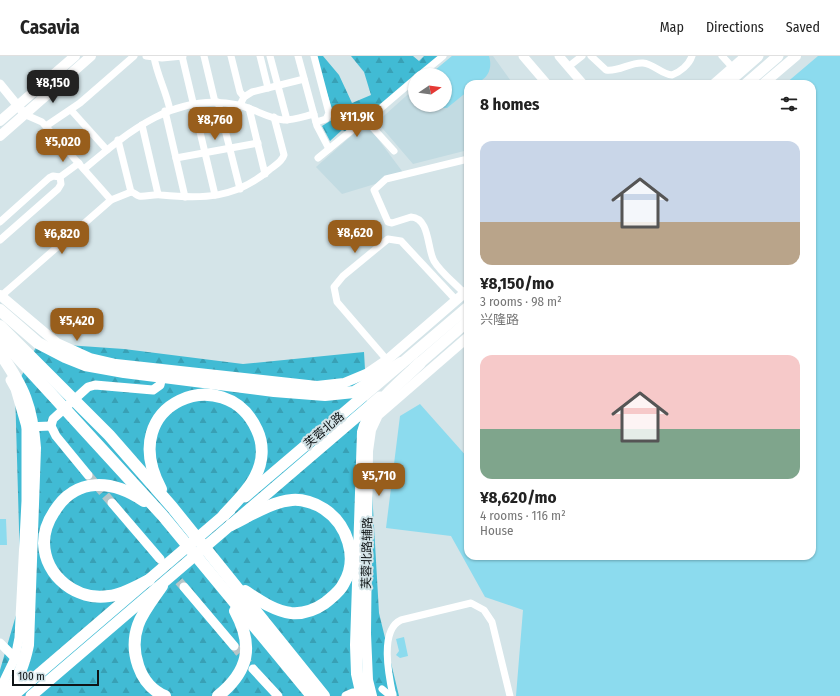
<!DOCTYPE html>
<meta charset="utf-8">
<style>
body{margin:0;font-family:"Fira Sans Condensed","Noto Sans SC",sans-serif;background:#f6f6f6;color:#222;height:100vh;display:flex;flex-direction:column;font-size:15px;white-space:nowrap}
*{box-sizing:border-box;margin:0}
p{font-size:13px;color:#767676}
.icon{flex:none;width:22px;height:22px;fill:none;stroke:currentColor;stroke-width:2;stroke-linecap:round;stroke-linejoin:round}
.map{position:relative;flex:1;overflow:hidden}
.side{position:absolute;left:464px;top:24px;width:352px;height:480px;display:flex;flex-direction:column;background:#fff;border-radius:12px;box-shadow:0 1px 3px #0004}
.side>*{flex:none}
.needle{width:26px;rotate:77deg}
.controls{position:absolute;left:408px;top:12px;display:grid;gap:8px}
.controls a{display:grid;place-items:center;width:44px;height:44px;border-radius:50%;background:#fff;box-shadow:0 1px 3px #0004;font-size:20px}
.scale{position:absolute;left:12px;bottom:10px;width:87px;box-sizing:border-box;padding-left:4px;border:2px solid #0f1416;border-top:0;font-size:11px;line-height:14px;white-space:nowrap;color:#0f1416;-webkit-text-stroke:3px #d4e4e8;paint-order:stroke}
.price{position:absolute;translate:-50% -34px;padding:0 9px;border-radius:8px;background:#985e1c;color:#fff;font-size:13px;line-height:26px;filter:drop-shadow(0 1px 2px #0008)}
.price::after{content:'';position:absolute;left:50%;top:24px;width:12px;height:9px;margin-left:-6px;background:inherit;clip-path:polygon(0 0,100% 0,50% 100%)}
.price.selected{background:#222;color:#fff}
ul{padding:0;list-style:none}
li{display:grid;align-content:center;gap:8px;height:212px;padding:0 16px}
li span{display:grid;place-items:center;height:124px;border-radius:12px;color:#555}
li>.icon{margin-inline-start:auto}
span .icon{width:72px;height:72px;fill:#fffc;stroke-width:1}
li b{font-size:17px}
h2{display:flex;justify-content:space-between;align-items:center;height:48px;padding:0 16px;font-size:17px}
header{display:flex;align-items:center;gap:24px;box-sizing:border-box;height:56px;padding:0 20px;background:#fff;border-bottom:1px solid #e0e0e0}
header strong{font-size:19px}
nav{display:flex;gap:22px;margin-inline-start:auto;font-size:14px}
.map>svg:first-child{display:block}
.built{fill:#c2dbe2}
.forest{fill:url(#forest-firs)}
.park{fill:#8cdbee}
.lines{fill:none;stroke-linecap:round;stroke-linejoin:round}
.tertiary-tunnel{stroke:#b6c5c8;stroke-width:9;stroke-dasharray:9 4.5;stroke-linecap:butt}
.minor{stroke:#fff;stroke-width:7}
.tertiary{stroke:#fff;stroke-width:9}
.secondary{stroke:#fff;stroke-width:10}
.primary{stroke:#fff;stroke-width:11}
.trunk{stroke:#fff;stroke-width:12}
.labels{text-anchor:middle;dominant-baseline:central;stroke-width:4;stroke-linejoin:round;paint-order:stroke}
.street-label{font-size:12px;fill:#0f1416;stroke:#d4e4e8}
</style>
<header>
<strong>Casavia</strong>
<nav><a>Map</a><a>Directions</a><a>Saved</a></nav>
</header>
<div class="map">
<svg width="840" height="640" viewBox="0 0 840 640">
<defs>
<pattern id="forest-firs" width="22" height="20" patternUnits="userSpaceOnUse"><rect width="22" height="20" fill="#41bbd4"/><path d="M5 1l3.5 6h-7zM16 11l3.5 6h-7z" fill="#38a0b5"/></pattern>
</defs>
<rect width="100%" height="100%" fill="#d4e4e8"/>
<g class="built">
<path d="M 452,0 L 493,0 L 513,28 L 468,28 L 468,94 L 413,108 L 377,66 L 415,32 L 415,49 L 445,49 L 445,19 L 430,19 Z"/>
<path d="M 366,67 L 405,119 L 342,138 L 316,111 Z"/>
</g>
<g class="forest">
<path d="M 315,0 L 323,0 L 339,19 L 352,47 L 371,39 L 364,16 L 351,0 L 413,0 L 419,5 L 424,0 L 440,0 L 423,19 L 415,19 L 415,25 L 347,76 L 342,74 L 330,85 L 322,70 L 335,62 Z"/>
<path d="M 38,287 L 124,293 L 243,308 L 364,296 L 379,557 L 399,640 L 0,640 L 0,614 L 21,542 L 15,333 Z"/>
</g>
<g class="park">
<path d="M 452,0 L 489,0 C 494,16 484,28 468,28 L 468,35 L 447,52 L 430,51 L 427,49 L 445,49 L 445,19 L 429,19 Z"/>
<path d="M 818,0 L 840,0 L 840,640 L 516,640 L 523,554 L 485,541 L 451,480 L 386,472 L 400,360 L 420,348 L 468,402 L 468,500 L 812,500 L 812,28 L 785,28 Z"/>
<path d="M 0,463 L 6,463 L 7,489 L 0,489 Z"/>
<path d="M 404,581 L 408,600 L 400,602 L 396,599 L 399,595 L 396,583 Z"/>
</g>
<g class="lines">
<g class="tertiary-tunnel">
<path d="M 88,419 L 112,447"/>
<path d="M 161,505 L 184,531"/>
<path d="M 234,590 L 253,613"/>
</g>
<g class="minor">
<path d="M 146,0 L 162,2 L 183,0"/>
<path d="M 182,0 L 215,139"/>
<path d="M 204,0 L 215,46"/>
<path d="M 231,0 L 240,36 L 244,41"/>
<path d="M 260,0 L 268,32"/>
<path d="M 270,0 L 287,64"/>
<path d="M 298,0 L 317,70 L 329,93"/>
<path d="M 314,0 L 329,57 L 326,63 L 316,66"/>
<path d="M 591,0 L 606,14 C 619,16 630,6 643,7 C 654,8 661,18 672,19 C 680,16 689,9 692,0"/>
<path d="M 722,0 L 733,12"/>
<path d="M 154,1 C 157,19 166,35 170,54"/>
<path d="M 568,11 L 582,0"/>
<path d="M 420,19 L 443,0"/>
<path d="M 218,46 L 240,133"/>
<path d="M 240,49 L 244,41 L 252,36 L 304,23"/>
<path d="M 249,52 L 265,118"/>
<path d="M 71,54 L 107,94"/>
<path d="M 165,55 L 185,141"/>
<path d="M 26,59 L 42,66 L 111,144"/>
<path d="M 364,67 L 367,62 L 381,52 L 415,23"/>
<path d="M 142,69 L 158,138"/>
<path d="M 46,70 L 80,47 L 134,0"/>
<path d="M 118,84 L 131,136"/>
<path d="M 176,102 L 258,87"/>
<path d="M 318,102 L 357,70 L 366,67 L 373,72 L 394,95"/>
<path d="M 84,113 C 128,76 176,35 238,49 C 253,52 269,63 284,64 C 294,64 305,60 314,58"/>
<path d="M 60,121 L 79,107"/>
<path d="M 0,166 L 49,122 L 53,120 L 60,121"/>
<path d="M 0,184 L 58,133 L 61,128 L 60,121"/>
<path d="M 464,237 C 455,227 441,217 434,205 C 427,193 430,162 411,161 L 392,167 L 388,166 L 374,134 L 386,123 L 468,103"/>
<path d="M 0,241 L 111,144 L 131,136 C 134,136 136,139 139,140 C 145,141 154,138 161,139 C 202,143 235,143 269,114 C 274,110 282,106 284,99 L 274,61"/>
<path d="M 387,304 L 337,246 L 334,231 L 343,220 L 388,183 L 401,185 L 456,244"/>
<path d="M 382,633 L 388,638 L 393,638"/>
<path d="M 393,640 C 389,621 379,574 401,564 L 471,547 L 484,554 L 492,566 L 510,640"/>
</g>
<g class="tertiary">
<path d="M 523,0 L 547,28"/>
<path d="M 559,0 L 583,28"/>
<path d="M 0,28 L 22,55"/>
<path d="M 26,371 L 51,370"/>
<path d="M 88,419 L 56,380 L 51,370 L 53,363 L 88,331 L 95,329 L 153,334 L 160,329 L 163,315"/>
<path d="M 112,447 L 160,503"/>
<path d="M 184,531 L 234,590"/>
<path d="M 0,587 L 15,602"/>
<path d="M 253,613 L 278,640"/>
<path d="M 0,633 L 15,602 L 19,582 L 26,445 L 26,371 L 15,333 L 10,324"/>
<path d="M 346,640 L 353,637 L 367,636"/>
</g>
<g class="secondary">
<path d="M 714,28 L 746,0"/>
<path d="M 763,28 L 796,0"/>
<path d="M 0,65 L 75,0"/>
<path d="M 0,80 L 91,0"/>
<path d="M 0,239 L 57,287 L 90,302 L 116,308 L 317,330 L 344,327 L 368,317 L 387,304 L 468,234"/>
<path d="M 372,640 L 368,624 L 366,578 L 368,395 L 371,374 L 378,359 L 468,281"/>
</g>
<g class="primary">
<path d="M 726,28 L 758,0"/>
<path d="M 746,28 L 778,0"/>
<path d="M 414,312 L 468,265"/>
<path d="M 245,441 L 468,251"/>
<path d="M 13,640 L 230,454"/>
<path d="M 31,640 L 380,341"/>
</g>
<g class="trunk">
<path d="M 0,254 L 38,287 L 65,301 L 85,309 L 124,316 L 274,335 L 325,339 L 354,336 L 401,307"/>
<path d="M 0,270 L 109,379 L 172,451 L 324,640"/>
<path d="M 0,282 L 163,460 L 312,640"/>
<path d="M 0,297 C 24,332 32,350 35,392 L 28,589 C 24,609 18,624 5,640"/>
<path d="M 161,433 C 114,346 226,304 257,374 C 264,389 263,406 255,421 C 248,435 235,447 224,459"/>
<path d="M 144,445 C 113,424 76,420 54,456 C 48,465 44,476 44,487 C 45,521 77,545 109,540 C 122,539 137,530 149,524"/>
<path d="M 231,469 C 250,460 270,446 292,444 C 302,443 315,447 324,453 C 347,468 359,502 344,527 C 340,536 332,541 325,547 C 315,554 303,558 291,557 C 274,555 259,544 245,535"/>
<path d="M 162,530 C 154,542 143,555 138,569 C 129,595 139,629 165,640"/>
<path d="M 218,640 C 249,615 254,590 235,555"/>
<path d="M 362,640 L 357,618 L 356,589 L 363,376 C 369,350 401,326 420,307"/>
</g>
</g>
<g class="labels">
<g class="street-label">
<text transform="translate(324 374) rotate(-40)">芙蓉北路</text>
<text transform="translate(367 497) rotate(-89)">芙蓉北路辅路</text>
</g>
</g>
</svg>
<div class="controls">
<a><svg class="needle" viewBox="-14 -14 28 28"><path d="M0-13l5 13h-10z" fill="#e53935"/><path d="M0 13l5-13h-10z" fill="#767676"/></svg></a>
</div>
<div class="scale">100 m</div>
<b class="price selected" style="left:53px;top:48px">¥8,150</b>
<b class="price" style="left:357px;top:82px">¥11.9K</b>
<b class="price" style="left:215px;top:85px">¥8,760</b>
<b class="price" style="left:63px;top:107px">¥5,020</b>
<b class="price" style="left:355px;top:198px">¥8,620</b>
<b class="price" style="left:62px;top:199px">¥6,820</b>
<b class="price" style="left:77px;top:286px">¥5,420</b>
<b class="price" style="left:379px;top:441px">¥5,710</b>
<section class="side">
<h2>8 homes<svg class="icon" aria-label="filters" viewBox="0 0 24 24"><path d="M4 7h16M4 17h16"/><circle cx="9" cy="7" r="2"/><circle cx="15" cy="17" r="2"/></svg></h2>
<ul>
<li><span style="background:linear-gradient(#c9d6e8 65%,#b9a48a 0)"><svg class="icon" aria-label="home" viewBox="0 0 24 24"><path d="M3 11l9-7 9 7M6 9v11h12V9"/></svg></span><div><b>¥8,150/mo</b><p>3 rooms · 98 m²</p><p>兴隆路</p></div></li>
<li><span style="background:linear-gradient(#f6c9c9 60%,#7fa58c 0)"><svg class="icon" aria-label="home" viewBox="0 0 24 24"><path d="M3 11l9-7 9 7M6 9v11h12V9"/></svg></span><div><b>¥8,620/mo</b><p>4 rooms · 116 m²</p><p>House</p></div></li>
</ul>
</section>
</div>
